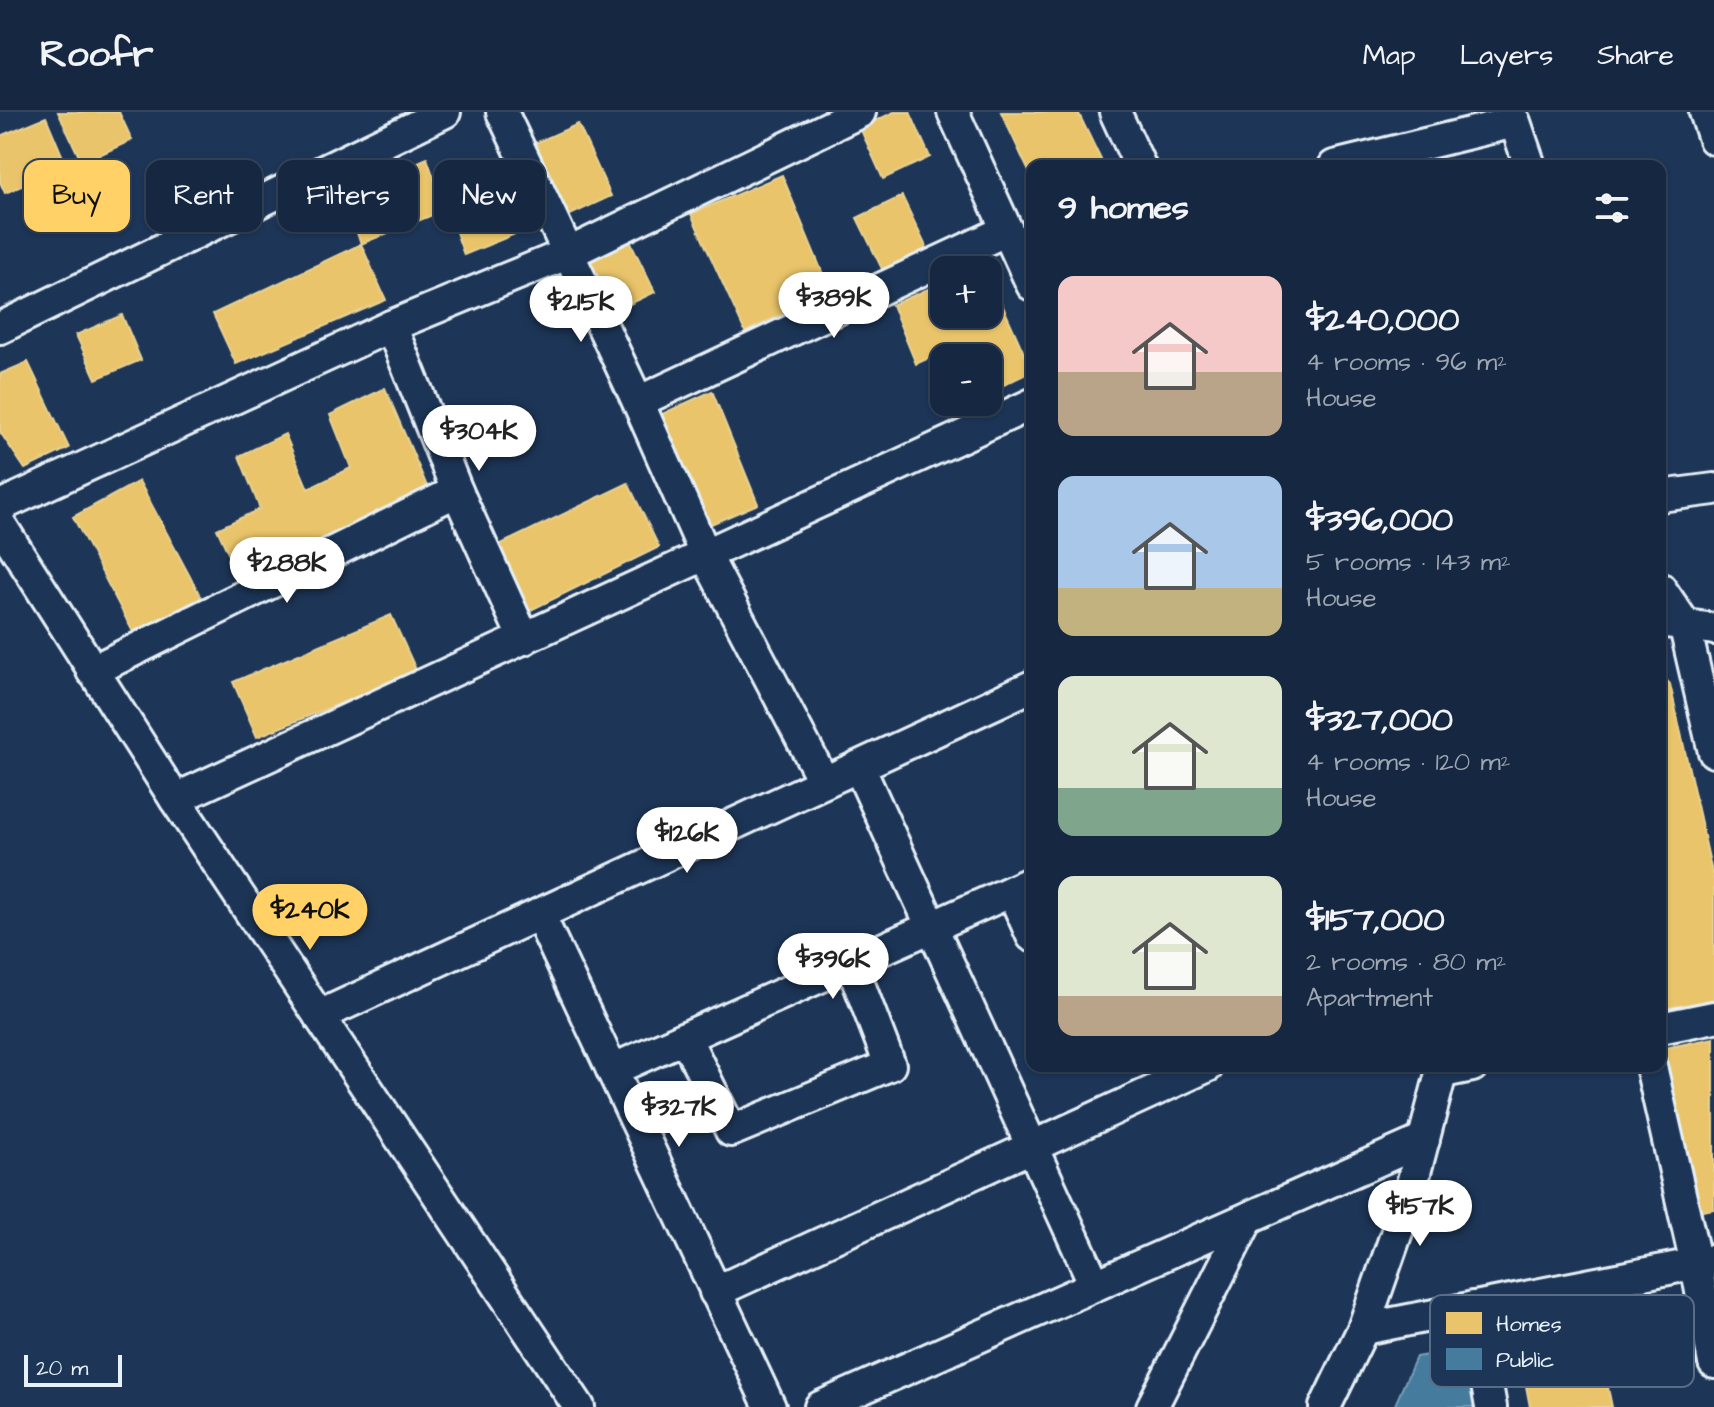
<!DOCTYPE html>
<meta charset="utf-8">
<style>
body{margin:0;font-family:"Architects Daughter",sans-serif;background:#23344c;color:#f1f3f6;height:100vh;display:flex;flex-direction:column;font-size:30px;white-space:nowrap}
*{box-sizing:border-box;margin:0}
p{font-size:26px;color:#9ea6b1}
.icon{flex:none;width:44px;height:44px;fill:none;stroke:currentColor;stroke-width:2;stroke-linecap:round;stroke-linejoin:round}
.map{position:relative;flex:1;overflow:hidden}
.sheet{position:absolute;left:1026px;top:48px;width:640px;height:912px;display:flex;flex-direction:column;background:#162841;border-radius:16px;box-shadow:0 2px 6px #0004,0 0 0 2px #35445a}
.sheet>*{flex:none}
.guide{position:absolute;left:24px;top:48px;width:760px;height:72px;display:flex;gap:16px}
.controls{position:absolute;left:930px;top:144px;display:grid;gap:16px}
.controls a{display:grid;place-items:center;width:72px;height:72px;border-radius:16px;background:#162841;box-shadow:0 2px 6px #0004,0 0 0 2px #35445a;font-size:40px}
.scale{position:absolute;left:24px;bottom:20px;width:98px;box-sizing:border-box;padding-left:8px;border:4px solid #e8f1f8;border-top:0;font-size:22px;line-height:28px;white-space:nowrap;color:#e8f1f8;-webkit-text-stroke:6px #1d3557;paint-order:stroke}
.price{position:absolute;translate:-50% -68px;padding:0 18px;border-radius:28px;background:#fff;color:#222;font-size:26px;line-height:52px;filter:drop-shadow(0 2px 4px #0008)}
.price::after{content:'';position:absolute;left:50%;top:48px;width:24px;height:18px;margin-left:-12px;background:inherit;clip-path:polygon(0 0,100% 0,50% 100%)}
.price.selected{background:#ffd166;color:#111}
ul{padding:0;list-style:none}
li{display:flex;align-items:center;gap:24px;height:200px;padding:0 32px}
li span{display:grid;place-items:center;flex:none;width:224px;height:160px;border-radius:16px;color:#555}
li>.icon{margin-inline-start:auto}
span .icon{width:96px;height:96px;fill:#fffc;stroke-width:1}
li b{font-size:34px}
h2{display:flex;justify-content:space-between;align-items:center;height:96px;padding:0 32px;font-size:34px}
.tag{padding:0 28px;border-radius:16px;background:#162841;box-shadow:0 2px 6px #0004,0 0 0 2px #35445a;font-size:28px;line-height:72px}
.tag.selected{background:#ffd166;color:#111}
header{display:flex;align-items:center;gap:48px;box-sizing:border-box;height:112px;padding:0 40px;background:#162841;border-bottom:2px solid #35445a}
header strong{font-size:38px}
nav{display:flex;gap:44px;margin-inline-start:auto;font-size:28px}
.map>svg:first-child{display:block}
.homes{fill:#e9c46a;stroke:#e9d295;stroke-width:2}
.public{fill:#457b9d;stroke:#769eb8;stroke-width:2}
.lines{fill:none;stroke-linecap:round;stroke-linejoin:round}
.minor-casing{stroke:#e8f1f8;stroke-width:36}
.minor{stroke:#1d3557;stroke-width:30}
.key{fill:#1d3557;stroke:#5a6d87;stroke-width:2}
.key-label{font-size:22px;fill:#e8f1f8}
</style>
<header>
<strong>Roofr</strong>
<nav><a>Map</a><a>Layers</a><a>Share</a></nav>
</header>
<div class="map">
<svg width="1714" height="1295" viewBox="0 0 1714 1295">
<rect width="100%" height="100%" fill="#1d3557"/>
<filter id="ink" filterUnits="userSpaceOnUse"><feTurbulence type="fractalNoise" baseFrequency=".0125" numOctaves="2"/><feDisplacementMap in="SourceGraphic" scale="16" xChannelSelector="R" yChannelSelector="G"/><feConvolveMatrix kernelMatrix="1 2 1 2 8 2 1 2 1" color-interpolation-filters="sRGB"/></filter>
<g filter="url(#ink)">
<g class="homes">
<path d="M 58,0 L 119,0 L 132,28 L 82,51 Z"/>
<path d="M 894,0 L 910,0 L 930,45 L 883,67 L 860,16 Z"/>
<path d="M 1001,0 L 1078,0 L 1104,54 L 1032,54 L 1032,66 Z"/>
<path d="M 46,5 L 67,55 L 5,81 L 0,70 L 0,24 Z"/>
<path d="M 578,12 L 611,84 L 566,105 L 533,32 Z"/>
<path d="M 427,46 L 445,98 L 361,132 L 343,83 Z"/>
<path d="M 782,63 L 830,179 L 745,220 L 691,102 Z"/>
<path d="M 507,75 L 527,117 L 464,143 L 449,100 Z"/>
<path d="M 902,84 L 930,143 L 885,163 L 857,106 Z"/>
<path d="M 630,129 L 655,180 L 609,202 L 584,151 Z"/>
<path d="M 361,132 L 386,188 L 236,252 L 213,202 Z"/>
<path d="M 988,161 L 1032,259 L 988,281 L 988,246 L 967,246 L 960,232 L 916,252 L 892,193 L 944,170 L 944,202 L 988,202 Z"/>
<path d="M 122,203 L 141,248 L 96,267 L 76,223 Z"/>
<path d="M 28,250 L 69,336 L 25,357 L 0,320 L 0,262 Z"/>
<path d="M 385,276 L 429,379 L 240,467 L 217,417 L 260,397 L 239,344 L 285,322 L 308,377 L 351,356 L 330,303 Z"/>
<path d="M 712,279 L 758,392 L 709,413 L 660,303 Z"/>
<path d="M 139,369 L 202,487 L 133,520 L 73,405 Z"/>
<path d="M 628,371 L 659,435 L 529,499 L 497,434 Z"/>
<path d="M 391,503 L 417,560 L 257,625 L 233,570 Z"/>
<path d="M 1660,561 L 1670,572 L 1714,769 L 1714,887 L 1660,898 Z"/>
<path d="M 1714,926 L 1714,1097 L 1690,1101 L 1660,954 L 1660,937 Z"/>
<path d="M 1693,1194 L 1703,1252 L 1607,1271 L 1612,1295 L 1530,1295 L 1517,1226 Z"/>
</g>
<path class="public" d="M 1464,1237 L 1475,1295 L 1394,1295 L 1416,1245 Z"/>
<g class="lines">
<g class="minor-casing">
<g id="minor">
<path d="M 502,0 L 638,290 L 706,444 L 824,670"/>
<path d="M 953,0 L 1032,173"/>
<path d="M 1115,0 L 1140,54"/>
<path d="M 1705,0 L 1714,27"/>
<path d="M 1334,54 L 1515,10 L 1530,54"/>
<path d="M 391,214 L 457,379 L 524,527"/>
<path d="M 0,216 L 445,0"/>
<path d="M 638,290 L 1007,118"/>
<path d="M 1660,384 L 1714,377"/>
<path d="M 0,394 L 391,214 L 569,141 L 860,0"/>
<path d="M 0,412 L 175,687 L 579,1295"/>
<path d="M 1660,476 L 1684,511 L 1714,640"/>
<path d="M 1666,510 L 1714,517"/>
<path d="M 92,559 L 457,379"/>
<path d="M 859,655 L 1095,1173"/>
<path d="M 175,687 L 1032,292"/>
<path d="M 1012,779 L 1032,824"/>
<path d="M 539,802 L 770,1295"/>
<path d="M 319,904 L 1032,574"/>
<path d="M 1660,916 L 1714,905"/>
<path d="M 685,925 L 731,1019 L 890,953 L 851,851"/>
<path d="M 1651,954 L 1696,1152 L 1714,1251"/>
<path d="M 612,958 L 1032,770"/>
<path d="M 1443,960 L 1472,954"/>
<path d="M 715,1180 L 1208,954"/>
<path d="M 1473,1195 L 1491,1295"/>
<path d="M 1363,1217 L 1714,1148"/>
<path d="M 820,1295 L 1424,1028"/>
<path d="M 1152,1295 L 1248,1106"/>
<path d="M 1325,1295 L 1363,1217 L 1407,1091 L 1443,954"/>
</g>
</g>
<use href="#minor" class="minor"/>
</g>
</g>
<rect x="1430" y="1183" width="264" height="92" rx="12" class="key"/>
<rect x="1446" y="1200" width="36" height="22" fill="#e9c46a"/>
<rect x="1446" y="1236" width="36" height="22" fill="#457b9d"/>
<g class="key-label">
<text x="1496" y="1219">Homes</text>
<text x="1496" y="1255">Public</text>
</g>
</svg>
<div class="controls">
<a>+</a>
<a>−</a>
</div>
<div class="scale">20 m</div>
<b class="price" style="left:834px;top:228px">$389K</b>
<b class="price" style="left:581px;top:232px">$215K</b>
<b class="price" style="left:479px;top:361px">$304K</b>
<b class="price" style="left:287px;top:493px">$288K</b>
<b class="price" style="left:687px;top:763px">$126K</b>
<b class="price selected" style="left:310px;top:840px">$240K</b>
<b class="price" style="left:833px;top:889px">$396K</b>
<b class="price" style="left:679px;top:1037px">$327K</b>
<b class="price" style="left:1420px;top:1136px">$157K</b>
<div class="guide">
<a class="tag selected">Buy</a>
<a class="tag">Rent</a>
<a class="tag">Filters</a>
<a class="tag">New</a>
</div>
<section class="sheet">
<h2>9 homes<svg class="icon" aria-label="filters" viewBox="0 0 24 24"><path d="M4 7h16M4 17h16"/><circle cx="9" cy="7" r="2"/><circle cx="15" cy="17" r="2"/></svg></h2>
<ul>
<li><span style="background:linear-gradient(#f6c9c9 60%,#b9a48a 0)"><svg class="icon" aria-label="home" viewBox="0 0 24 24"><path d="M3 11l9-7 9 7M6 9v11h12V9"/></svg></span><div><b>$240,000</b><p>4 rooms · 96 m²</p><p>House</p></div></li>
<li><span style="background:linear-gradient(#a9c7e8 70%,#c2b280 0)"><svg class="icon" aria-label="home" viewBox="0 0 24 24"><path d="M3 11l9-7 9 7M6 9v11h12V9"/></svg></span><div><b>$396,000</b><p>5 rooms · 143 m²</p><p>House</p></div></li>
<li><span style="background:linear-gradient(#dfe7d0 70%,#7fa58c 0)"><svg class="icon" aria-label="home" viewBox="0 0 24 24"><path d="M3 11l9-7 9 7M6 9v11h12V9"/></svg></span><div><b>$327,000</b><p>4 rooms · 120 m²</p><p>House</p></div></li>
<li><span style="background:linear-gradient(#dfe7d0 75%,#b9a48a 0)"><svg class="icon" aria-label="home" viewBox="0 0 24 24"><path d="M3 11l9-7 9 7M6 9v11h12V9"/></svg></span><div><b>$157,000</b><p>2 rooms · 80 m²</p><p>Apartment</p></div></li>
</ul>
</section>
</div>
